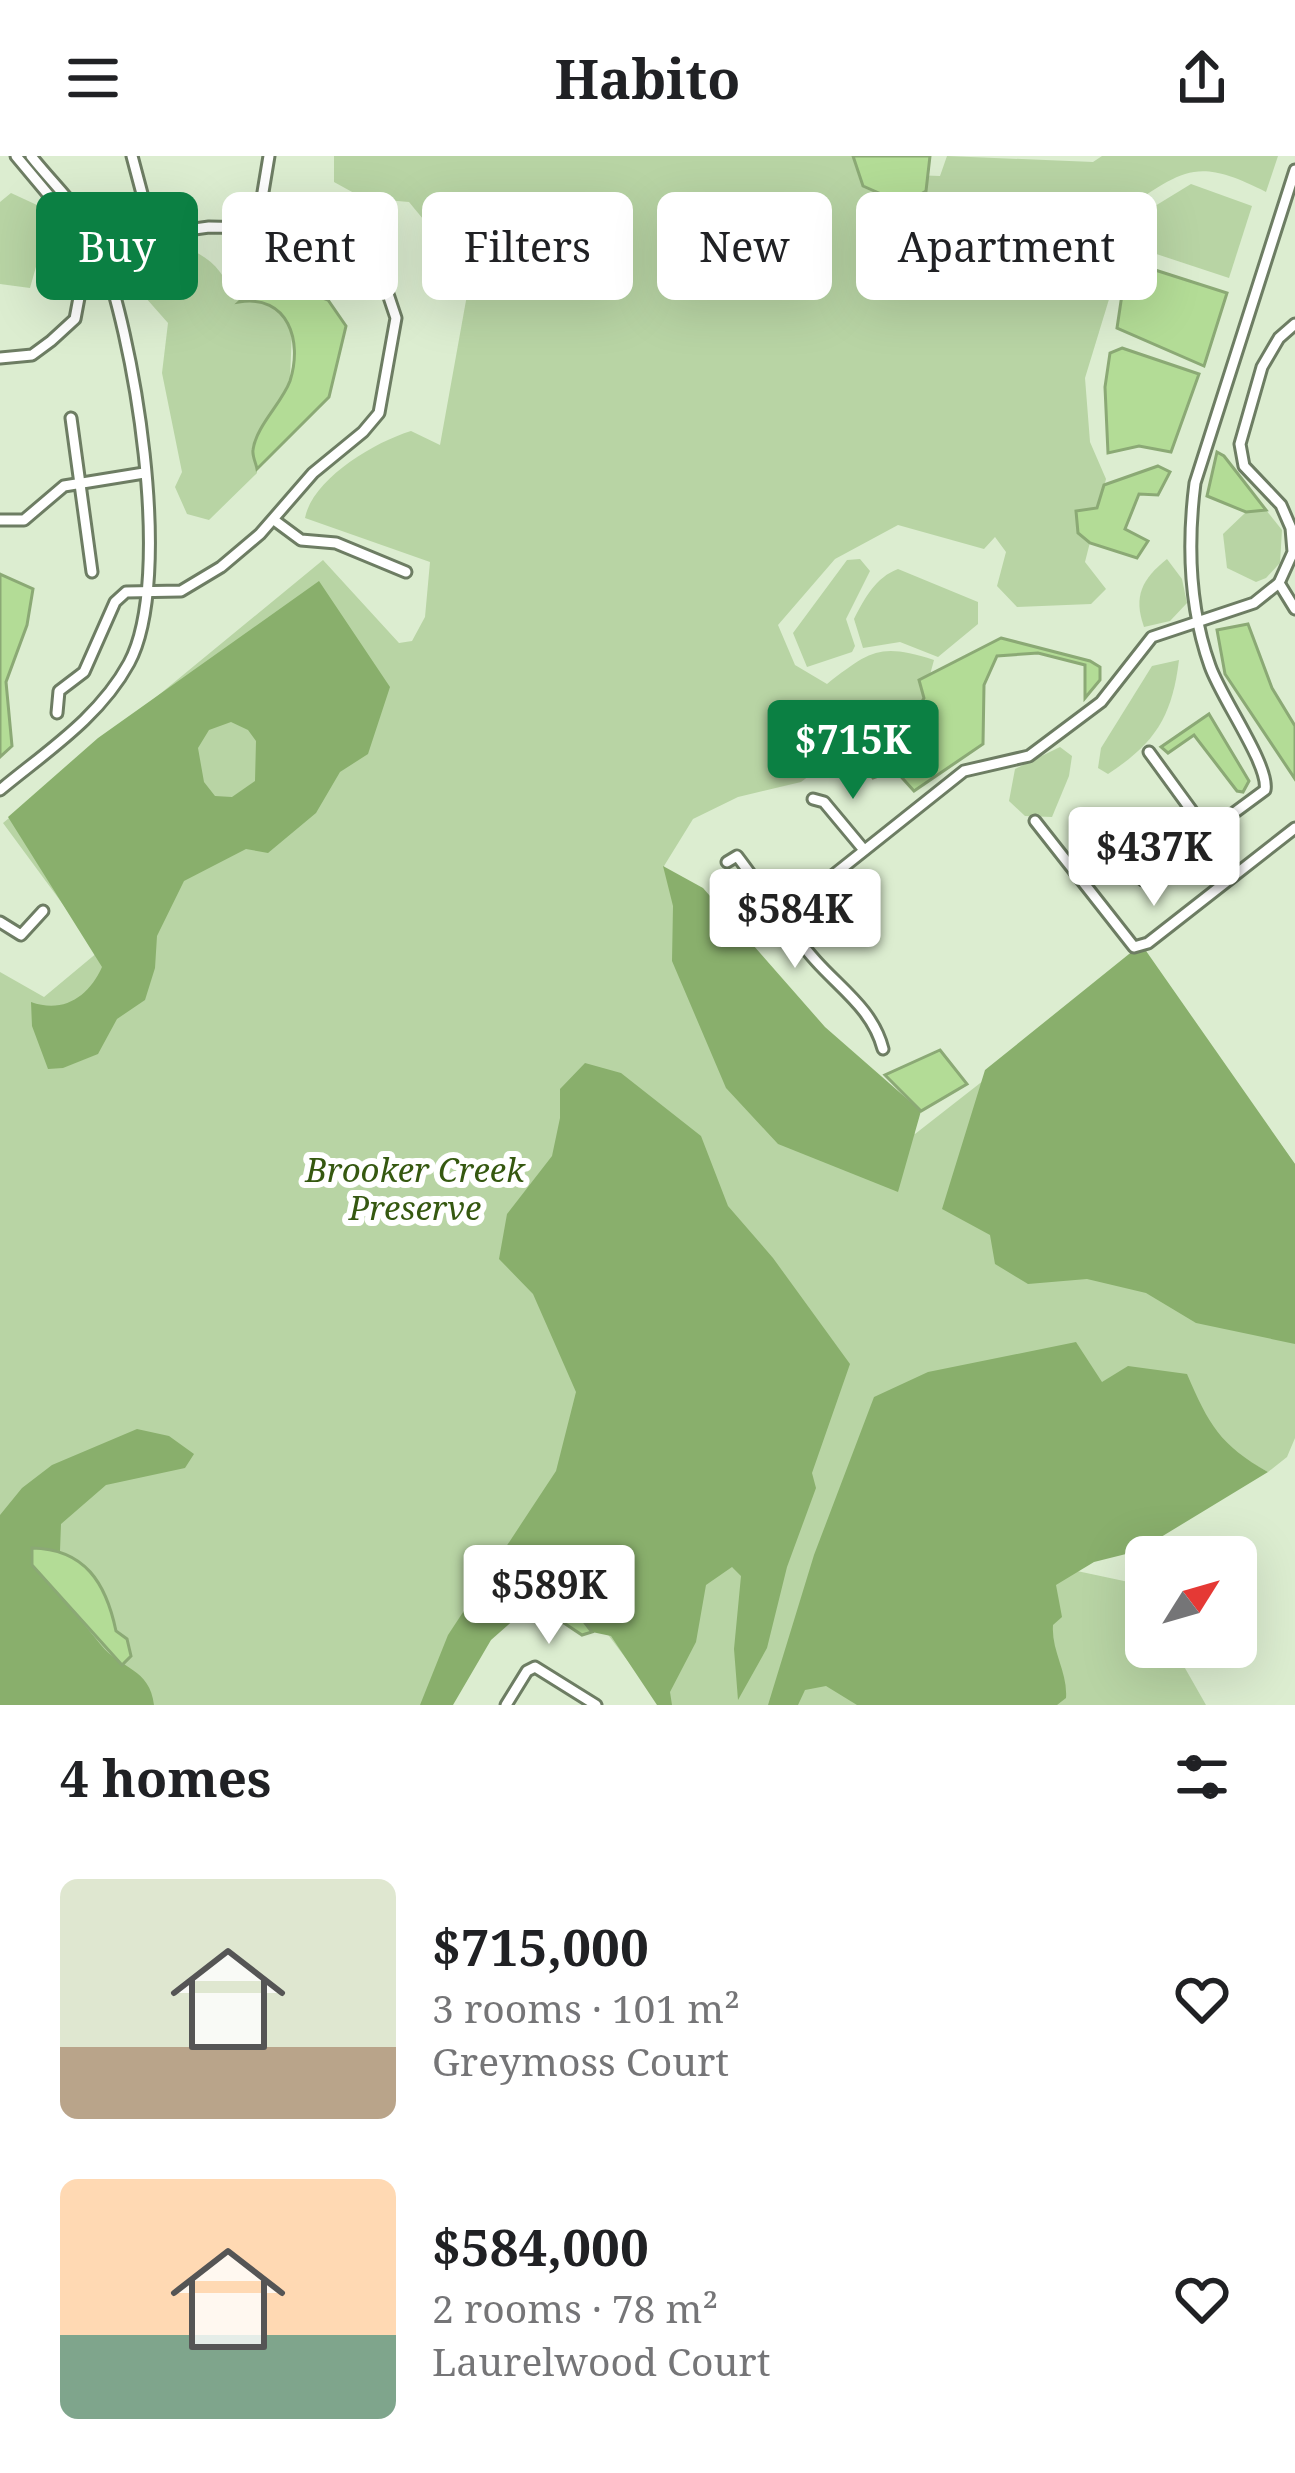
<!DOCTYPE html>
<meta charset="utf-8">
<style>
body{margin:0;font-family:"Noto Serif",serif;background:#f6f6f6;color:#202124;height:100vh;display:flex;flex-direction:column;font-size:45px;white-space:nowrap}
*{box-sizing:border-box;margin:0}
p{font-size:39px;color:#757577}
.icon{flex:none;width:66px;height:66px;fill:none;stroke:currentColor;stroke-width:2;stroke-linecap:round;stroke-linejoin:round}
.map{position:relative;height:1549px;overflow:hidden}
.side{display:flex;flex-direction:column;background:#fff;flex:1}
.side>*{flex:none}
.top-card{position:absolute;left:36px;top:36px;width:1224px;height:108px;display:flex;gap:24px}
.needle{width:78px;rotate:53deg}
.tools{position:absolute;left:1125px;top:1380px;display:grid;gap:24px}
.tools a{display:grid;place-items:center;width:132px;height:132px;border-radius:18px;background:#fff;box-shadow:0 12px 48px #0002;font-size:60px}
.price{position:absolute;translate:-50% -102px;padding:0 27px;border-radius:12px;background:#fff;color:#222;font-size:39px;line-height:78px;filter:drop-shadow(0 3px 6px #0008)}
.price::after{content:'';position:absolute;left:50%;top:72px;width:36px;height:27px;margin-left:-18px;background:inherit;clip-path:polygon(0 0,100% 0,50% 100%)}
.price.active{background:#0b8043;color:#fff}
ul{padding:0;list-style:none}
li{display:flex;align-items:center;gap:36px;height:300px;padding:0 60px}
li span{display:grid;place-items:center;flex:none;width:336px;height:240px;border-radius:18px;color:#555}
li>.icon{margin-inline-start:auto}
span .icon{width:144px;height:144px;fill:#fffc;stroke-width:1}
li b{font-size:51px}
h2{display:flex;justify-content:space-between;align-items:center;height:144px;padding:0 60px;font-size:51px}
.tag{padding:0 42px;border-radius:18px;background:#fff;box-shadow:0 12px 48px #0002;font-size:42px;line-height:108px}
.tag.active{background:#0b8043;color:#fff}
header{display:flex;justify-content:space-between;align-items:center;height:156px;padding:0 60px;background:#fff;font-size:54px;font-weight:700}
.map>svg:first-child{display:block}
.green{fill:#b8d4a4}
.forest{fill:#89af6c;fill-rule:evenodd}
.water{fill:#b3dc96;stroke:#8ba975;stroke-width:3}
.lines{fill:none;stroke-linecap:round;stroke-linejoin:round}
.minor-casing{stroke:#6d7d63;stroke-width:15}
.minor{stroke:#fff;stroke-width:9}
.labels{text-anchor:middle;dominant-baseline:central;stroke-width:12;stroke-linejoin:round;paint-order:stroke}
.park-label{font-size:33px;font-style:italic;fill:#355810;stroke:#fff}
</style>
<header><svg class="icon" aria-label="menu" viewBox="0 0 24 24"><path d="M4 6h16M4 12h16M4 18h16"/></svg>Habito<svg class="icon" aria-label="share" viewBox="0 0 24 24"><path d="M12 15V3M7 8l5-5 5 5M5 13v7h14v-7"/></svg></header>
<div class="map">
<svg width="1295" height="1549" viewBox="0 0 1295 1549">
<rect width="100%" height="100%" fill="#dcedd0"/>
<g class="green">
<path d="M 334,0 L 853,0 L 859,17 L 940,20 L 947,0 L 1093,6 L 1102,0 L 1278,0 L 1266,36 C 1195,0 1184,14 1122,55 L 1110,140 L 1085,222 L 1090,286 L 1106,323 L 1085,406 L 1106,433 L 1091,448 L 1017,451 L 997,430 L 1006,396 L 995,381 L 984,393 L 898,369 L 835,403 L 778,469 L 795,509 L 827,528 C 871,494 880,487 934,504 L 918,563 L 877,596 L 833,602 L 801,626 L 738,641 L 693,663 L 664,710 L 673,733 L 868,916 L 915,978 L 1098,835 L 1198,876 L 1295,1008 L 1295,1282 L 1287,1301 L 1268,1316 L 1228,1294 L 1077,1415 L 1138,1428 L 1146,1443 L 1146,1491 L 1173,1491 L 1206,1549 L 661,1549 L 551,1403 L 471,1506 L 445,1549 L 0,1549 L 0,816 L 44,841 L 98,796 L 3,667 L 323,404 L 399,487 L 412,485 L 425,461 L 430,406 L 305,362 C 312,324 372,287 411,275 L 440,289 L 467,139 L 466,115 L 409,46 L 363,42 L 334,26 Z"/>
<path d="M 1191,28 L 1252,50 L 1229,122 L 1126,88 L 1137,61 Z"/>
<path d="M 11,37 L 37,49 L 55,67 L 43,86 L 30,132 L 0,128 L 0,46 Z"/>
<path d="M 149,85 C 191,88 221,102 234,144 L 259,143 L 282,156 L 292,174 L 290,224 L 253,293 L 257,317 L 209,364 L 187,358 L 175,331 L 182,316 L 162,217 L 168,167 L 130,124 L 130,96 Z"/>
<path d="M 1266,354 L 1282,374 L 1280,407 L 1266,422 L 1256,426 L 1227,412 L 1223,378 L 1246,356 Z"/>
<path d="M 860,403 L 870,415 L 846,463 L 855,490 L 852,496 L 807,511 L 793,477 L 847,404 Z"/>
<path d="M 1167,403 L 1182,423 L 1187,447 L 1170,465 L 1144,471 C 1133,440 1142,423 1167,403 Z"/>
<path d="M 898,413 L 978,446 L 978,468 L 938,501 L 900,486 L 863,492 L 854,463 C 864,443 876,421 898,413 Z"/>
<path d="M 1179,504 C 1172,561 1155,587 1108,618 L 1098,612 L 1101,592 L 1152,510 Z"/>
<path d="M 1060,591 L 1072,600 L 1069,620 L 1052,661 L 1025,660 L 1009,645 L 1015,613 Z"/>
</g>
<g class="forest">
<path d="M 319,425 L 390,531 L 368,598 L 340,616 L 316,657 L 268,697 L 246,693 L 184,725 L 157,780 L 155,812 L 145,844 L 117,863 L 98,898 L 63,912 L 48,913 L 32,870 L 31,846 C 64,858 89,840 102,811 L 8,661 L 98,582 ZM 231,566 L 248,574 L 256,585 L 255,625 L 232,641 L 215,640 L 204,626 L 198,592 L 209,574 Z"/>
<path d="M 663,710 L 703,732 L 825,871 L 921,955 L 898,1036 L 778,988 L 726,932 L 672,805 L 673,750 Z"/>
<path d="M 1144,792 L 1295,1008 L 1295,1188 L 1196,1167 L 1146,1137 L 1087,1123 L 1028,1128 L 995,1108 L 990,1079 L 942,1053 L 985,914 L 1134,794 Z"/>
<path d="M 585,907 L 621,917 L 701,980 L 728,1050 L 773,1102 L 850,1208 L 812,1317 L 816,1332 L 787,1411 L 767,1492 L 738,1544 L 734,1493 L 741,1420 L 732,1411 L 706,1429 L 696,1486 L 670,1536 L 672,1549 L 657,1549 L 611,1480 L 592,1476 L 543,1412 L 517,1461 L 491,1484 L 453,1549 L 420,1549 L 448,1479 L 556,1315 L 576,1236 L 533,1138 L 499,1103 L 507,1058 L 552,1000 L 560,962 L 560,933 Z"/>
<path d="M 1076,1186 L 1102,1226 L 1128,1210 L 1187,1218 C 1209,1269 1220,1289 1268,1316 L 1138,1395 L 1094,1406 L 1056,1429 L 1062,1461 L 1053,1469 C 1051,1495 1068,1516 1066,1542 L 1057,1549 L 857,1549 L 826,1530 L 805,1534 L 798,1549 L 768,1549 L 814,1399 L 874,1241 L 928,1216 Z"/>
<path d="M 137,1273 L 169,1280 L 194,1298 L 185,1312 L 106,1329 L 61,1368 L 60,1395 L 33,1392 L 32,1409 C 57,1435 78,1461 101,1489 C 120,1513 150,1512 154,1549 L 0,1549 L 0,1359 L 22,1332 L 52,1309 Z"/>
</g>
<g class="water">
<path d="M 853,0 L 930,0 L 926,35 L 904,48 L 863,30 Z"/>
<path d="M 1127,105 L 1227,137 L 1204,210 L 1117,172 Z"/>
<path d="M 275,124 L 328,144 L 346,170 L 329,241 L 257,313 C 256,307 252,300 253,294 C 256,270 282,247 290,225 C 303,185 288,138 239,146 L 255,131 Z"/>
<path d="M 1122,192 L 1199,218 L 1171,296 L 1139,290 L 1108,297 L 1105,231 L 1110,197 Z"/>
<path d="M 1217,296 L 1224,300 L 1266,354 L 1246,356 L 1207,340 Z"/>
<path d="M 1158,310 L 1170,316 L 1158,339 L 1139,338 L 1125,373 L 1148,385 L 1137,402 L 1090,387 L 1078,377 L 1076,355 L 1097,352 L 1104,329 Z"/>
<path d="M 0,418 L 33,433 L 27,469 L 6,526 L 12,590 L 0,601 Z"/>
<path d="M 1248,468 L 1272,532 L 1295,570 L 1295,623 L 1225,518 L 1217,474 Z"/>
<path d="M 1001,482 L 1090,505 L 1100,511 L 1100,524 L 1085,542 L 1085,509 L 1038,497 L 997,500 L 984,529 L 983,588 L 914,635 L 895,614 L 873,622 L 861,606 L 866,597 C 895,594 911,565 924,542 L 919,524 Z"/>
<path d="M 1209,558 L 1249,625 L 1243,636 L 1237,635 L 1194,579 L 1168,597 L 1161,591 Z"/>
<path d="M 940,894 L 967,928 L 921,955 L 885,919 Z"/>
<path d="M 32,1392 C 85,1393 106,1427 116,1475 L 127,1483 L 131,1500 L 122,1509 L 32,1409 Z"/>
<path d="M 543,1412 L 592,1476 L 582,1479 L 546,1455 L 513,1462 L 526,1432 Z"/>
</g>
<g class="lines">
<g class="minor-casing">
<g id="minor">
<path d="M 16,0 L 98,98"/>
<path d="M 132,0 L 153,79"/>
<path d="M 257,72 L 269,0"/>
<path d="M 101,102 L 143,84"/>
<path d="M 0,202 L 32,199 L 51,185 L 75,163 L 84,115 L 123,83 L 209,71 L 257,72 L 359,102 L 386,132 L 396,162 L 379,257 L 363,276 L 313,317 L 260,378 L 221,411 L 181,435 L 126,436 L 115,446 L 84,516 L 59,535 L 57,557"/>
<path d="M 71,262 L 92,416"/>
<path d="M 0,364 L 24,364 L 64,330 L 144,317"/>
<path d="M 274,364 L 301,384 L 336,387 L 406,416"/>
<path d="M 1279,427 L 1295,453"/>
<path d="M 1149,596 L 1208,677"/>
<path d="M 0,634 C 47,595 99,562 129,507 C 175,422 134,174 97,87 C 84,56 52,27 31,0"/>
<path d="M 813,643 L 824,646 L 864,694"/>
<path d="M 1080,661 L 1089,664 L 1143,724 L 1265,634 C 1270,610 1221,542 1210,510 C 1189,451 1187,390 1195,327 L 1295,14"/>
<path d="M 1035,665 L 1134,791 L 1148,787 L 1295,672"/>
<path d="M 727,706 L 737,700 C 763,734 787,773 816,805 C 841,833 873,854 883,893"/>
<path d="M 782,760 L 964,615 L 1029,600 L 1101,546 L 1152,481 L 1254,447 L 1279,427 L 1293,396 L 1291,372 L 1281,349 L 1244,310 L 1240,288 L 1262,211 L 1279,182 L 1295,168"/>
<path d="M 0,766 L 21,779 L 43,755"/>
<path d="M 506,1549 L 527,1515 L 535,1511 L 596,1549"/>
</g>
</g>
<use href="#minor" class="minor"/>
</g>
<g class="labels">
<g class="park-label">
<text x="415" y="1013">Brooker Creek<tspan x="415" dy="38">Preserve</tspan></text>
</g>
</g>
</svg>
<div class="tools">
<a><svg class="needle" viewBox="-14 -14 28 28"><path d="M0-13l5 13h-10z" fill="#e53935"/><path d="M0 13l5-13h-10z" fill="#757577"/></svg></a>
</div>
<b class="price active" style="left:853px;top:646px">$715K</b>
<b class="price" style="left:1154px;top:753px">$437K</b>
<b class="price" style="left:795px;top:815px">$584K</b>
<b class="price" style="left:549px;top:1491px">$589K</b>
<div class="top-card">
<a class="tag active">Buy</a>
<a class="tag">Rent</a>
<a class="tag">Filters</a>
<a class="tag">New</a>
<a class="tag">Apartment</a>
</div>
</div>
<section class="side">
<h2>4 homes<svg class="icon" aria-label="filters" viewBox="0 0 24 24"><path d="M4 7h16M4 17h16"/><circle cx="9" cy="7" r="2"/><circle cx="15" cy="17" r="2"/></svg></h2>
<ul>
<li><span style="background:linear-gradient(#dfe7d0 70%,#b9a48a 0)"><svg class="icon" aria-label="home" viewBox="0 0 24 24"><path d="M3 11l9-7 9 7M6 9v11h12V9"/></svg></span><div><b>$715,000</b><p>3 rooms · 101 m²</p><p>Greymoss Court</p></div><svg class="icon" aria-label="heart" viewBox="0 0 24 24"><path d="M12 20l-8-8c-3-5 5-10 8-4 3-6 11-1 8 4z"/></svg></li>
<li><span style="background:linear-gradient(#ffd9b3 65%,#7fa58c 0)"><svg class="icon" aria-label="home" viewBox="0 0 24 24"><path d="M3 11l9-7 9 7M6 9v11h12V9"/></svg></span><div><b>$584,000</b><p>2 rooms · 78 m²</p><p>Laurelwood Court</p></div><svg class="icon" aria-label="heart" viewBox="0 0 24 24"><path d="M12 20l-8-8c-3-5 5-10 8-4 3-6 11-1 8 4z"/></svg></li>
</ul>
</section>
